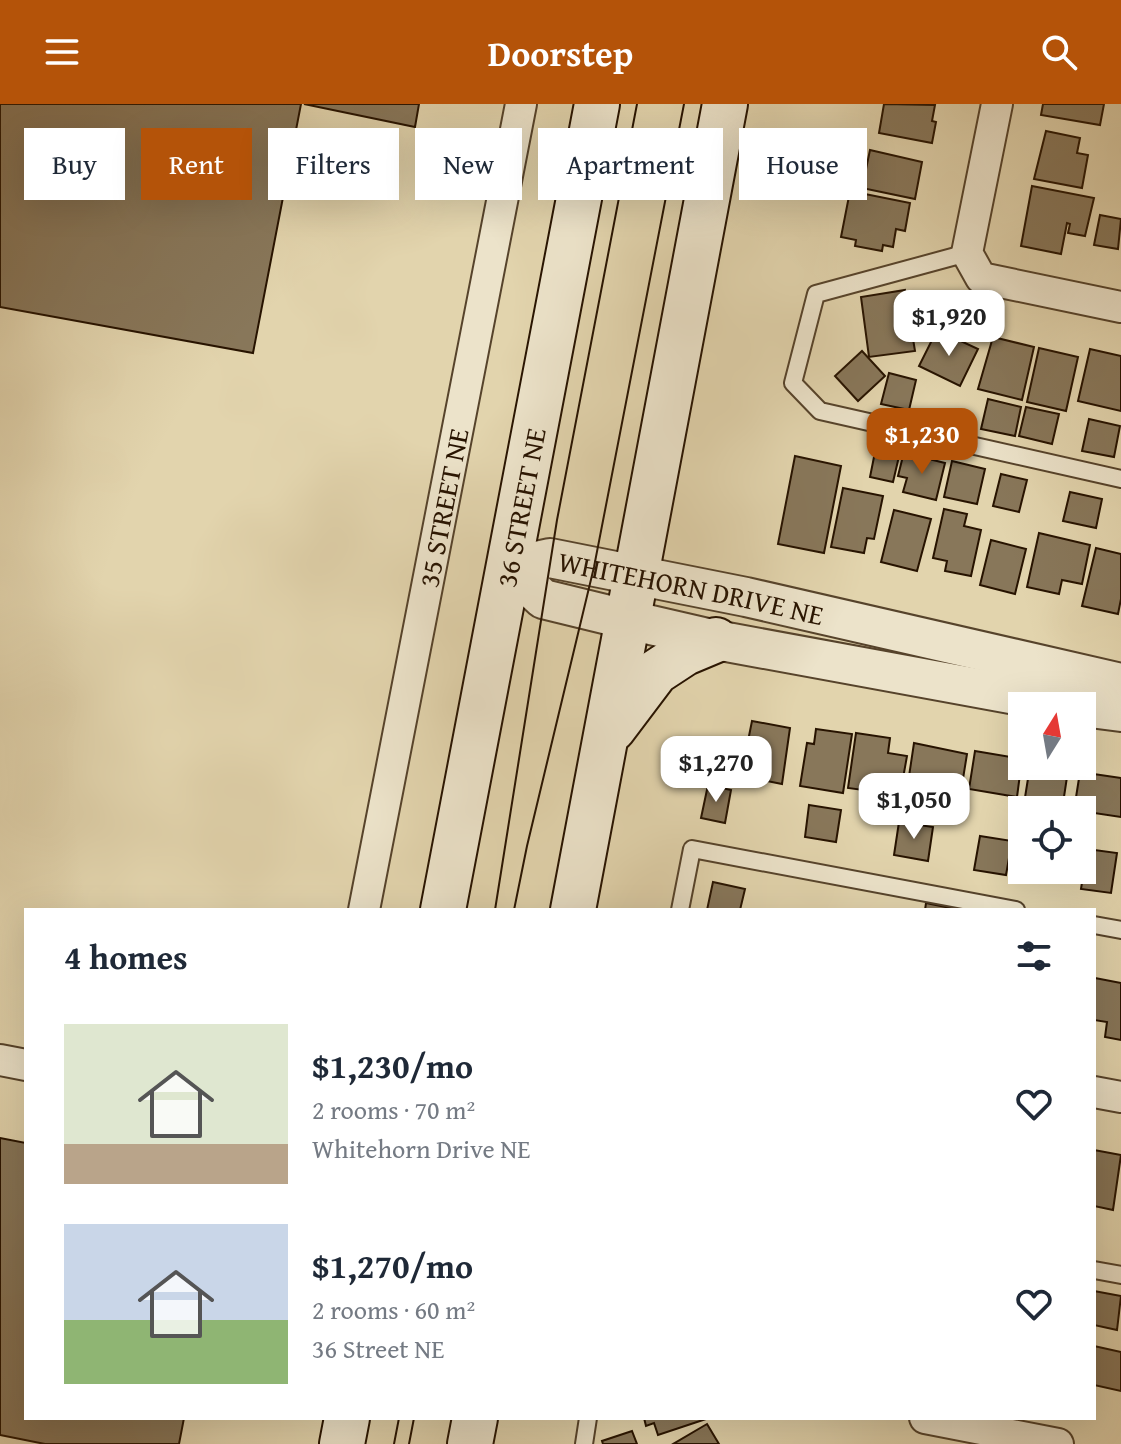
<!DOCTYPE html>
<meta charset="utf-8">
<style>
body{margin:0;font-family:"Gentium Book Plus",serif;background:#f2f2f3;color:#1f2937;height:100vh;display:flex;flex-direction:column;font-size:30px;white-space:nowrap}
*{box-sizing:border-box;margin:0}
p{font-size:26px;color:#747a83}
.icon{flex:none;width:44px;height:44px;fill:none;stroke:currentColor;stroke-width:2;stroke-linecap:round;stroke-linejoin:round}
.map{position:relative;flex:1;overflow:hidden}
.side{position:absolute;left:24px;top:804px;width:1072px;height:512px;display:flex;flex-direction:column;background:#fff;border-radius:0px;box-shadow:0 8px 32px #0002}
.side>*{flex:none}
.hud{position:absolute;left:24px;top:24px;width:1074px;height:72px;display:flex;gap:16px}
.needle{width:52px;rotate:11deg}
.controls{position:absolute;left:1008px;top:588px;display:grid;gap:16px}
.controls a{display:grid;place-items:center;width:88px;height:88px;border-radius:0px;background:#fff;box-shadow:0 8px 32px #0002;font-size:40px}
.price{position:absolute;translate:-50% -68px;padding:0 18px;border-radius:16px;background:#fff;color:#222;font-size:26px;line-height:52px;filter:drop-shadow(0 2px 4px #0008)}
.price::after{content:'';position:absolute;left:50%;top:48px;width:24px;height:18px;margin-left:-12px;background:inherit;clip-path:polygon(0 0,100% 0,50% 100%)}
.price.selected{background:#b45309;color:#fff}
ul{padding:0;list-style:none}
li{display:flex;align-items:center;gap:24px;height:200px;padding:0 40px}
li span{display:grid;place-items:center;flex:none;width:224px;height:160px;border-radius:0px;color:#555}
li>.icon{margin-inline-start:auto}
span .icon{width:96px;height:96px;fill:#fffc;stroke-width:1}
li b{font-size:34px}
h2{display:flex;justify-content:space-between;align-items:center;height:96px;padding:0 40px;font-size:34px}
.tag{padding:0 28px;border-radius:0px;background:#fff;box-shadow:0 8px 32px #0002;font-size:28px;line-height:72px}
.tag.selected{background:#b45309;color:#fff}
header{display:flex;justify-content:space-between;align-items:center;height:104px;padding:0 40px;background:#b45309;color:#fff;font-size:36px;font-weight:700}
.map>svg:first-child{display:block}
.building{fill:#88775a;stroke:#271300;stroke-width:2}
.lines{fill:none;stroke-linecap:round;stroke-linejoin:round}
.service-casing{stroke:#56432b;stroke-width:20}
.minor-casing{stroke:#56432b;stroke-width:34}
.tertiary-casing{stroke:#56432b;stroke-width:42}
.secondary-casing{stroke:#271300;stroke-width:48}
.service{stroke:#ece3ca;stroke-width:16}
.minor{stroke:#ece3ca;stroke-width:30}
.tertiary{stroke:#ece3ca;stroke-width:38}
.secondary{stroke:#ece3ca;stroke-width:44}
.tram{stroke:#271300;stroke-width:2}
.labels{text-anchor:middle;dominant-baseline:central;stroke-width:7;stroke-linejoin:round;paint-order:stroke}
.street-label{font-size:28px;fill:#271300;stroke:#ece3ca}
</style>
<header><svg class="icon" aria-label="menu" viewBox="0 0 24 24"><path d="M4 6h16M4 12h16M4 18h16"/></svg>Doorstep<svg class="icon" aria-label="search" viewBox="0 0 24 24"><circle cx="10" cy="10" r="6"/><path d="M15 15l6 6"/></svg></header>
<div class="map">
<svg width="1121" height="1340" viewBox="0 0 1121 1340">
<rect width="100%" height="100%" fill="#e2d4ad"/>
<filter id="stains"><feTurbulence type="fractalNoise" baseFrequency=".0025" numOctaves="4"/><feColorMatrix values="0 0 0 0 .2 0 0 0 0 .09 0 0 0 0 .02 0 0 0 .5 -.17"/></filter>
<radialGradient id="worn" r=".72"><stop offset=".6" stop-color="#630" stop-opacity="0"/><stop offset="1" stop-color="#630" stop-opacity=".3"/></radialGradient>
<g class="building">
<path d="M 0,0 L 301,0 L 253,249 L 0,203 Z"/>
<path d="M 304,0 L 419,0 L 415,23 Z"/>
<path d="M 884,0 L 935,1 L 932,17 L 936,18 L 932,39 L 879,29 Z"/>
<path d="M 1043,0 L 1104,0 L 1100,21 L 1041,11 Z"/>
<path d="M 1046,27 L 1080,34 L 1077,49 L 1088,51 L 1082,84 L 1034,75 Z"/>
<path d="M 870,46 L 922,58 L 915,95 L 862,84 Z"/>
<path d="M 1032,82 L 1094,94 L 1085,132 L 1068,129 L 1070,120 L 1067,119 L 1061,150 L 1021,142 Z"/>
<path d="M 850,87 L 910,99 L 905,127 L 896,125 L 893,143 L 883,141 L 882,147 L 855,142 L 856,136 L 841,133 Z"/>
<path d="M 1100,111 L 1121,115 L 1118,145 L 1094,141 Z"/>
<path d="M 905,186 L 915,247 L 869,253 L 861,193 Z"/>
<path d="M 935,230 L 946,235 L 948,231 L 978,245 L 960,282 L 919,262 Z"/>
<path d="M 993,233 L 1034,243 L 1022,296 L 978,285 Z"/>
<path d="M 1039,244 L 1078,253 L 1066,307 L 1027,298 Z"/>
<path d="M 1090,245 L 1121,252 L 1121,307 L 1078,297 Z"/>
<path d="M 862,247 L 885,272 L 858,297 L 835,272 Z"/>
<path d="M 889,269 L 916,276 L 909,306 L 881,300 Z"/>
<path d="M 988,295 L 1021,303 L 1015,332 L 981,325 Z"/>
<path d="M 1026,303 L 1059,310 L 1052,340 L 1019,332 Z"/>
<path d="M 1089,315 L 1120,322 L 1114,353 L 1082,347 Z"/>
<path d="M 876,343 L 900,348 L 893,378 L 870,373 Z"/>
<path d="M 913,351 L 945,359 L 936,396 L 903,388 L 907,374 L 898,372 L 903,352 L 912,354 Z"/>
<path d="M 795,352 L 841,362 L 824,449 L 778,440 Z"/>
<path d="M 952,357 L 985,365 L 977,400 L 944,393 Z"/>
<path d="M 1001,370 L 1027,376 L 1019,408 L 993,402 Z"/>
<path d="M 843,384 L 883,392 L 874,435 L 867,434 L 864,449 L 831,443 Z"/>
<path d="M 1070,388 L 1102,395 L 1096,424 L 1063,417 Z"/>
<path d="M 944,405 L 967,410 L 964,422 L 981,426 L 971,472 L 945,467 L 947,457 L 933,454 Z"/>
<path d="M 894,406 L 931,415 L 917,467 L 881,458 Z"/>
<path d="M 1039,429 L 1090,441 L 1082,480 L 1062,476 L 1059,490 L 1027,483 Z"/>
<path d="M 991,436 L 1026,445 L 1015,490 L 980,481 Z"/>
<path d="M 1096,444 L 1121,450 L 1121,495 L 1118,510 L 1082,502 Z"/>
<path d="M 752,617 L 790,624 L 782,680 L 741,672 Z"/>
<path d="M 816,625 L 852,630 L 843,689 L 800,682 L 807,639 L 814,640 Z"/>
<path d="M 856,629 L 890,634 L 888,649 L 907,652 L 900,691 L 848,684 Z"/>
<path d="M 914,639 L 967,650 L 961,687 L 908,679 Z"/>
<path d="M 975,647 L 1022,655 L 1017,693 L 969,685 Z"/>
<path d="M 1030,662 L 1056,662 L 1054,671 L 1067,673 L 1062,706 L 1023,706 Z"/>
<path d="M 1080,668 L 1121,674 L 1121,713 L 1074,706 Z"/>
<path d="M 708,681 L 731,686 L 725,719 L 701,714 Z"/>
<path d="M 809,701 L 841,706 L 836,738 L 805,733 Z"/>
<path d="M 899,718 L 933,723 L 928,757 L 894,751 Z"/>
<path d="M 980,732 L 1012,737 L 1006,771 L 974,766 Z"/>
<path d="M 1016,737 L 1022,738 L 1022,766 L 1046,766 L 1044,777 L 1010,772 Z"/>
<path d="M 1087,745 L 1117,749 L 1111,789 L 1081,785 Z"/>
<path d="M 713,778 L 745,785 L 740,806 L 707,806 Z"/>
<path d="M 926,799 L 960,806 L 925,806 Z"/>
<path d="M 1095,874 L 1121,879 L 1121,936 L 1105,933 L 1107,918 L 1094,916 Z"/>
<path d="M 0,1034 L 26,1039 L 26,1314 L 184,1314 L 179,1340 L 45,1340 L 0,1331 Z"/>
<path d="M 1094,1046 L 1121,1051 L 1113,1106 L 1094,1102 Z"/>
<path d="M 1094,1187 L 1121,1192 L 1117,1226 L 1094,1221 Z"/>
<path d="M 1094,1242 L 1121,1248 L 1121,1287 L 1094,1281 Z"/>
<path d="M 644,1314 L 709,1314 L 658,1331 L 654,1319 L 646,1322 Z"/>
<path d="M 707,1320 L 719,1340 L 673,1340 Z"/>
<path d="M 632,1327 L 637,1340 L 603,1340 L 602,1337 Z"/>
</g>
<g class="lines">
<g class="service-casing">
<g id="service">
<path d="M 967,149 L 816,190 L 793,279 L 820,307 L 1121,375"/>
<path d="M 680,806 L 692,745 L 1016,806"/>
<path d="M 1094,821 L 1121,826"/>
<path d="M 1094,1166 L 1121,1171"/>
<path d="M 584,1340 L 588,1314"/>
</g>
</g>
<g class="minor-casing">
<g id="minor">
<path d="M 997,0 L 967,149 L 981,174 L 1121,203"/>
<path id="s1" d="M 364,806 L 521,0"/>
<path d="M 0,956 L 26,961"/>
<path d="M 1094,988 L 1121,993"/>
<path d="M 925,1314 L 1058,1340"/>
</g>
</g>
<g class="tertiary-casing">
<g id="tertiary">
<path id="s2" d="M 509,463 L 550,454 L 746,493 L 1121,579"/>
<path d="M 509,463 L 543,495 L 629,516 L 716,536 L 1075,602"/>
<path d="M 1082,603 L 1121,608"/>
</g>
</g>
<g class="secondary-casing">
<g id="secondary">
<path d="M 613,625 L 656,568 L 685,549 L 716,536"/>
<path id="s3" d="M 443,806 L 597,0"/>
<path d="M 573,806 L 725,0"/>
<path d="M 342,1340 L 347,1314"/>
<path d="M 470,1340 L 475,1314"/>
</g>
</g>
<use href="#service" class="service"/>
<use href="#minor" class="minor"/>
<use href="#tertiary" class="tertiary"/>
<use href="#secondary" class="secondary"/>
<g class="tram">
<path d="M 495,806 L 557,416 L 637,0"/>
<path d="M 514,806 L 527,742 L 594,463 L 684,0"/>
<path d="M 394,1340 L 399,1314"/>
<path d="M 409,1340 L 414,1314"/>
</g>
</g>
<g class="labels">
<g class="street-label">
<text stroke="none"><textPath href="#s1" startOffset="410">35 STREET NE</textPath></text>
<text stroke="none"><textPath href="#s3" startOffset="410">36 STREET NE</textPath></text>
<text stroke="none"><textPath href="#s2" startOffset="186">WHITEHORN DRIVE NE</textPath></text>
</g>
</g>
<rect width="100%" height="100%" filter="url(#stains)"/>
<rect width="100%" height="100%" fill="url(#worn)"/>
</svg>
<div class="controls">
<a><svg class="needle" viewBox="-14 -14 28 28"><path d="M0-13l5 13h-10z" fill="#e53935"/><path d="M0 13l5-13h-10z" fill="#747a83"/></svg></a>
<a><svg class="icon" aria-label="locate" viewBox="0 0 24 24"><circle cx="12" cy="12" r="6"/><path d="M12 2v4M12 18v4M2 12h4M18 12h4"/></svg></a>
</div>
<b class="price" style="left:949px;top:254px">$1,920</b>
<b class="price selected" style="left:922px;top:372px">$1,230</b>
<b class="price" style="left:716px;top:700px">$1,270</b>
<b class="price" style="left:914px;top:737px">$1,050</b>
<div class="hud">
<a class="tag">Buy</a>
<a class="tag selected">Rent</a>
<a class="tag">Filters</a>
<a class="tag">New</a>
<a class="tag">Apartment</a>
<a class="tag">House</a>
</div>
<section class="side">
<h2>4 homes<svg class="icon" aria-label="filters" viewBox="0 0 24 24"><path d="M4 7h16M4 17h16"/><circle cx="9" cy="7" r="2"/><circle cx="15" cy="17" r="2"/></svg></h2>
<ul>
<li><span style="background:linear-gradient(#dfe7d0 75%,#b9a48a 0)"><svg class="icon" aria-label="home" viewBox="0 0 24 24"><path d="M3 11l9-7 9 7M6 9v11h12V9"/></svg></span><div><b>$1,230/mo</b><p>2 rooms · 70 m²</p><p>Whitehorn Drive NE</p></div><svg class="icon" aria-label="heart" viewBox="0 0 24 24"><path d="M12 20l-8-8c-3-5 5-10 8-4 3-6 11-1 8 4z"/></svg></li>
<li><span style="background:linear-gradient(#c9d6e8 60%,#8fb573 0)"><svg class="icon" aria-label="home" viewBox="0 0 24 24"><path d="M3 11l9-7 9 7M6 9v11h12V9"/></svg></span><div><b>$1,270/mo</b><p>2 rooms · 60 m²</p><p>36 Street NE</p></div><svg class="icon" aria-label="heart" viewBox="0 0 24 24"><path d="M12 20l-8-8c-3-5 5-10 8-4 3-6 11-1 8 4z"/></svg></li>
</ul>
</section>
</div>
